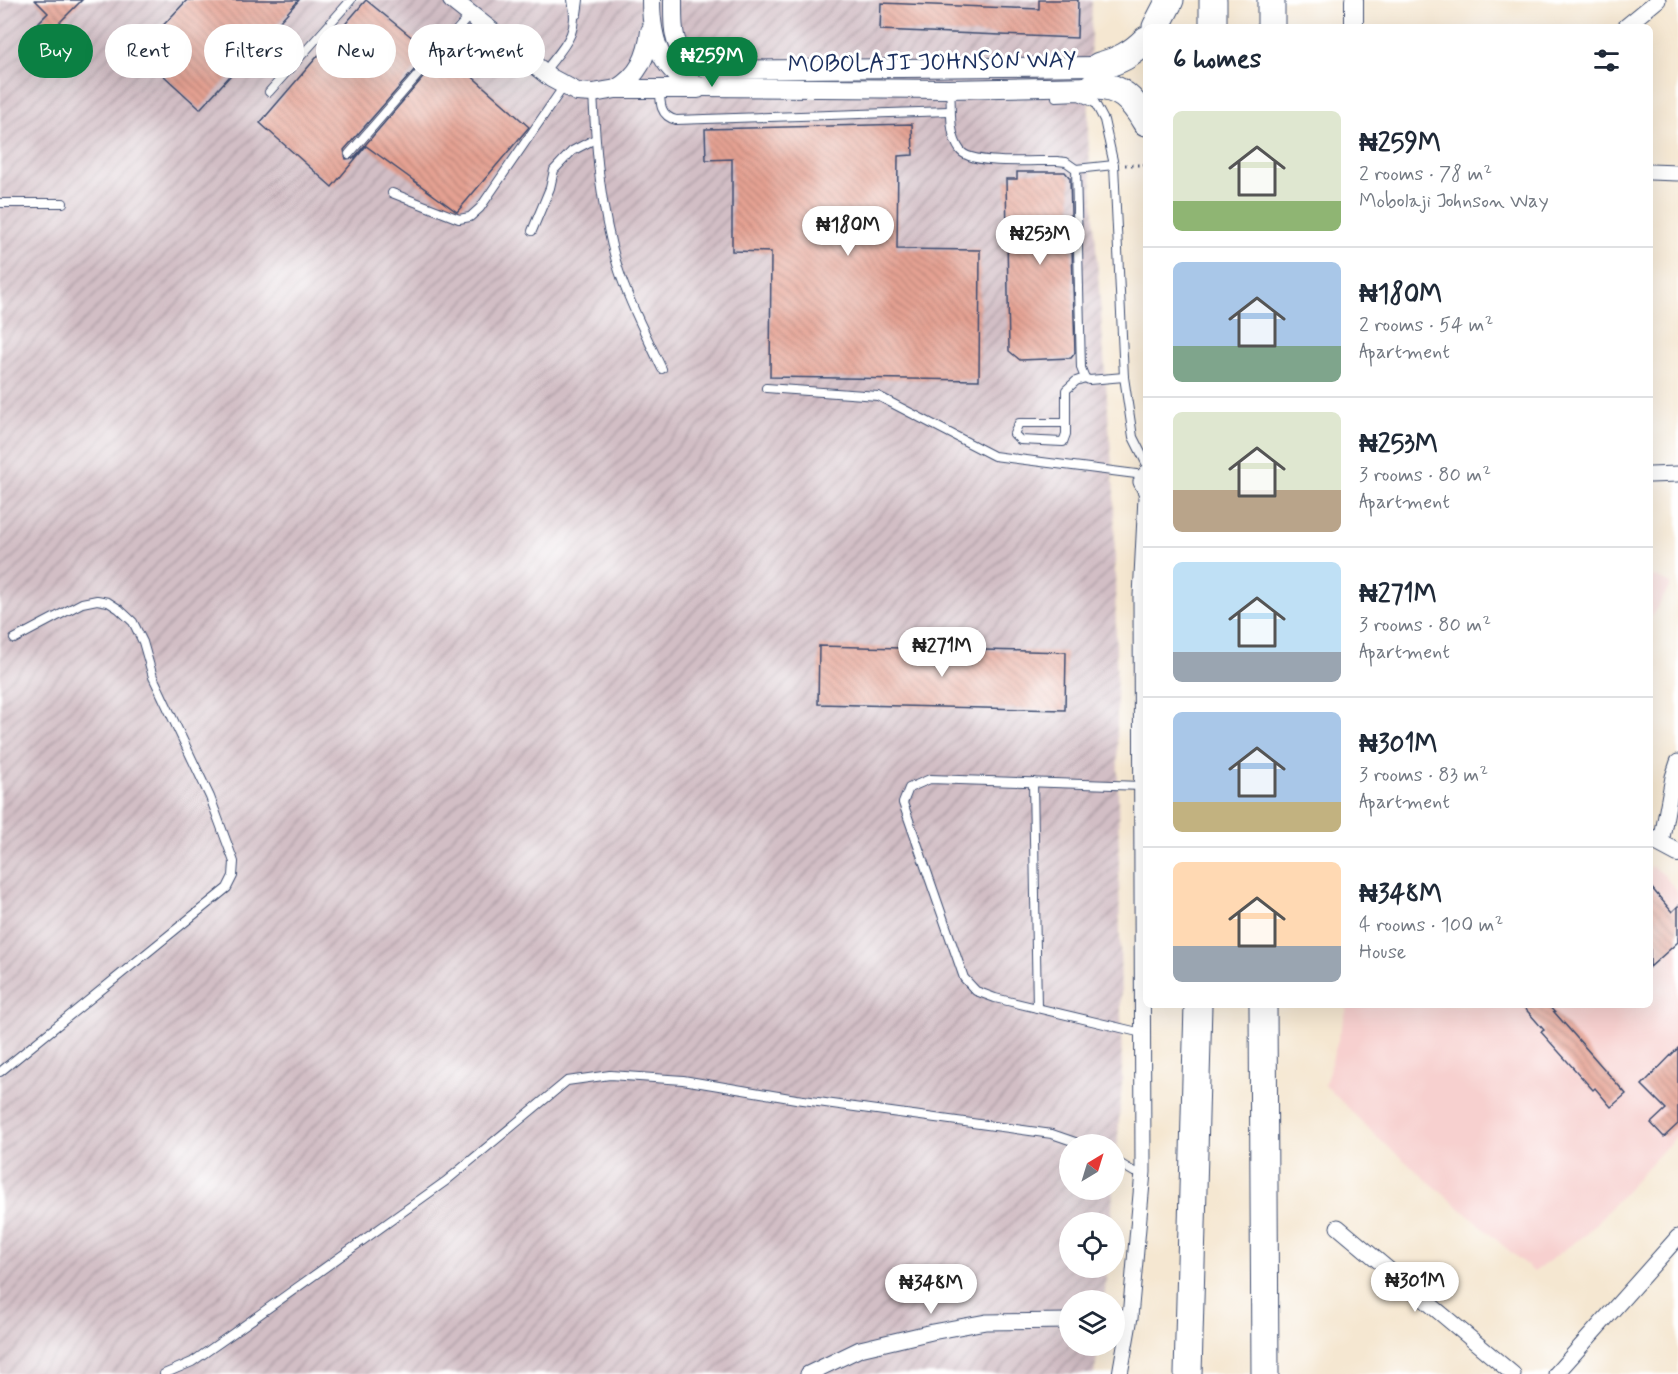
<!DOCTYPE html>
<meta charset="utf-8">
<style>
body{margin:0;font-family:Mynerve,sans-serif;background:#f2f2f3;color:#1f2937;height:100vh;display:flex;flex-direction:column;font-size:22px;white-space:nowrap}
*{box-sizing:border-box;margin:0}
p{font-size:20px;color:#747a83}
.icon{flex:none;width:33px;height:33px;fill:none;stroke:currentColor;stroke-width:2;stroke-linecap:round;stroke-linejoin:round}
.map{position:relative;flex:1;overflow:hidden}
.drawer{position:absolute;left:1143px;top:24px;width:510px;height:984px;display:flex;flex-direction:column;background:#fff;border-radius:9px;box-shadow:0 6px 24px #0002}
.drawer>*{flex:none}
.hud{position:absolute;left:18px;top:24px;width:570px;height:54px;display:flex;gap:12px}
.needle{width:39px;rotate:38deg}
.tools{position:absolute;left:1059px;top:1134px;display:grid;gap:12px}
.tools a{display:grid;place-items:center;width:66px;height:66px;border-radius:50%;background:#fff;box-shadow:0 6px 24px #0002;font-size:30px}
.price{position:absolute;translate:-50% -51px;padding:0 14px;border-radius:21px;background:#fff;color:#222;font-size:20px;line-height:39px;filter:drop-shadow(0 2px 3px #0008)}
.price::after{content:'';position:absolute;left:50%;top:36px;width:18px;height:14px;margin-left:-9px;background:inherit;clip-path:polygon(0 0,100% 0,50% 100%)}
.price.selected{background:#0b8043;color:#fff}
ul{padding:0;list-style:none}
li{display:flex;align-items:center;gap:18px;height:150px;padding:0 30px}
li+li{border-top:2px solid #e0e1e3}
li span{display:grid;place-items:center;flex:none;width:168px;height:120px;border-radius:9px;color:#555}
li>.icon{margin-inline-start:auto}
span .icon{width:72px;height:72px;fill:#fffc;stroke-width:1}
li b{font-size:26px}
h2{display:flex;justify-content:space-between;align-items:center;height:72px;padding:0 30px;font-size:26px}
.pill{padding:0 21px;border-radius:27px;background:#fff;box-shadow:0 6px 24px #0002;font-size:21px;line-height:54px}
.pill.selected{background:#0b8043;color:#fff}
.map>svg:first-child{display:block}
.built{fill:#f7d0cf}
.industrial{fill:url(#industrial-furrows)}
.building{fill:url(#building-back-hatch)}
.lines{fill:none;stroke-linecap:round;stroke-linejoin:round}
.service-casing{stroke:#3c4b6f;stroke-width:10}
.minor-casing{stroke:#3c4b6f;stroke-width:17}
.tertiary-casing{stroke:#3c4b6f;stroke-width:20}
.motorway-casing{stroke:#3c4b6f;stroke-width:29}
.path{stroke:#3c4b6f;stroke-width:3;stroke-dasharray:1.5 4.5;stroke-linecap:butt}
.service{stroke:#fff;stroke-width:8}
.minor{stroke:#fff;stroke-width:15}
.tertiary{stroke:#fff;stroke-width:18}
.motorway{stroke:#fff;stroke-width:27}
.labels{text-anchor:middle;dominant-baseline:central;stroke-width:6;stroke-linejoin:round;paint-order:stroke}
.street-label{font-size:24px;fill:#1b2f5e;stroke:#fff}
</style>
<div class="map">
<svg width="1678" height="1374" viewBox="0 0 1678 1374">
<defs>
<pattern id="industrial-furrows" width="10" height="10" patternUnits="userSpaceOnUse" patternTransform="scale(1.5)"><rect width="10" height="10" fill="#d2bec5"/><path d="M-1 1l2-2M0 10L10 0M9 11l2-2" fill="none" stroke="#aa9ba3"/></pattern>
<pattern id="building-back-hatch" width="6" height="6" patternUnits="userSpaceOnUse" patternTransform="scale(1.5)"><rect width="6" height="6" fill="#e5a192"/><path d="M-1 5l2 2M0 0l6 6M5-1l2 2" fill="none" stroke="#b9847a"/></pattern>
</defs>
<rect width="100%" height="100%" fill="#fff"/>
<filter id="ink" filterUnits="userSpaceOnUse"><feTurbulence type="fractalNoise" baseFrequency=".0167" numOctaves="2"/><feDisplacementMap in="SourceGraphic" scale="12" xChannelSelector="R" yChannelSelector="G"/><feConvolveMatrix kernelMatrix="1 2 1 2 8 2 1 2 1" color-interpolation-filters="sRGB"/></filter>
<filter id="wash" filterUnits="userSpaceOnUse"><feTurbulence type="fractalNoise" baseFrequency=".008" numOctaves="4" result="noise"/><feDisplacementMap in="SourceGraphic" scale="24" xChannelSelector="R" yChannelSelector="G"/><feGaussianBlur stdDeviation="1.35" result="paint"/><feColorMatrix in="noise" values="0 0 0 0 0 0 0 0 0 0 0 0 0 0 0 0 0 1.4 0 .05"/><feComposite in="paint" operator="in"/></filter>
<g filter="url(#wash)">
<rect width="100%" height="100%" fill="#f5e7d1"/>
<g class="built">
<path d="M 1650,575 L 1671,584 L 1650,619 Z"/>
<path d="M 1650,866 L 1662,873 L 1678,892 L 1678,1134 L 1586,1234 L 1534,1272 L 1378,1138 L 1325,1085 L 1348,1005 L 1650,1005 Z"/>
</g>
<path class="industrial" d="M 0,0 L 1092,0 L 1088,136 L 1114,493 L 1122,1082 L 1115,1176 L 1114,1144 L 1070,1144 L 1070,1190 L 1113,1190 L 1111,1222 L 1070,1222 L 1070,1268 L 1107,1268 L 1104,1300 L 1070,1300 L 1070,1346 L 1099,1346 L 1094,1374 L 0,1374 Z"/>
<g id="blocks">
<g class="building">
<path d="M 35,0 L 82,0 L 42,40 L 31,30 L 48,13 Z"/>
<path d="M 187,0 L 299,0 L 200,109 L 138,52 Z"/>
<path d="M 366,0 L 430,52 L 344,150 L 346,159 L 354,158 L 439,59 L 454,71 L 459,65 L 529,127 L 457,212 L 366,146 L 332,187 L 260,123 Z"/>
<path d="M 1039,0 L 1078,0 L 1077,38 L 880,30 L 881,3 L 1039,9 Z"/>
<path d="M 912,124 L 913,155 L 898,156 L 897,249 L 980,250 L 979,380 L 770,377 L 771,252 L 732,251 L 732,159 L 706,160 L 705,129 Z"/>
<path d="M 1017,172 L 1065,172 L 1070,178 L 1075,353 L 1071,358 L 1020,360 L 1009,351 L 1006,179 L 1017,179 Z"/>
<path d="M 819,646 L 1066,652 L 1065,710 L 818,704 Z"/>
<path d="M 1650,886 L 1672,912 L 1678,906 L 1678,942 L 1650,967 Z"/>
<path d="M 1522,1005 L 1548,1005 L 1626,1094 L 1611,1107 L 1595,1088 L 1593,1090 L 1541,1032 L 1544,1030 Z"/>
<path d="M 1678,1048 L 1678,1124 L 1664,1137 L 1651,1123 L 1666,1109 L 1642,1085 Z"/>
</g>
</g>
</g>
<g filter="url(#ink)">
<use href="#blocks" fill-opacity="0" stroke="#3c4b6f" stroke-width="1.5"/>
<g class="lines">
<g class="service-casing">
<g id="service">
<path d="M 577,14 L 579,0"/>
<path d="M 544,72 C 564,46 580,34 572,0"/>
<path d="M 660,89 C 660,103 660,116 676,120 L 949,111"/>
<path d="M 950,90 C 952,109 948,133 960,150 C 970,166 1038,160 1057,161 L 1066,162 L 1076,169 L 1081,368 L 1085,378 L 1089,380 L 1124,377"/>
<path d="M 269,92 L 351,0"/>
<path d="M 593,93 C 596,153 601,214 619,271 C 630,305 647,337 662,369"/>
<path d="M 1056,97 L 1079,96 L 1095,103 L 1104,120 L 1114,165 L 1124,377 L 1133,437 L 1146,463"/>
<path d="M 349,154 L 470,15"/>
<path d="M 1076,169 L 1114,165"/>
<path d="M 392,193 L 459,219 L 470,217 L 480,208 L 564,86"/>
<path d="M 0,203 L 63,203"/>
<path d="M 532,231 L 550,188 L 554,170 L 572,151 L 595,139"/>
<path d="M 766,388 L 878,396 L 994,456 L 1144,475"/>
<path d="M 1065,423 L 1019,423 L 1014,434 L 1020,440 L 1063,442 L 1066,434 L 1066,390 L 1076,381 L 1085,378"/>
<path d="M 1033,782 L 1037,1008"/>
<path d="M 1142,786 L 930,779 L 909,788 L 903,803 L 964,978 L 976,991 L 995,998 L 1142,1033"/>
<path d="M 0,1072 L 227,888 L 233,876 L 234,862 L 210,797 L 153,677 L 143,642 L 133,622 L 119,609 L 108,602 L 97,600 L 82,603 L 14,639"/>
<path d="M 1114,1160 L 1134,1172 L 1143,1172"/>
<path d="M 164,1374 L 192,1362 L 232,1334 L 446,1181 L 567,1081 L 610,1075 L 683,1080 L 796,1099 L 1052,1134 L 1081,1144"/>
</g>
</g>
<g class="minor-casing">
<g id="minor">
<path d="M 1625,27 L 1658,0"/>
<path d="M 1650,172 L 1678,173"/>
<path d="M 1146,473 L 1141,482 L 1146,492"/>
<path d="M 1650,475 L 1678,474"/>
<path d="M 1661,843 L 1673,777 L 1678,762"/>
<path d="M 1338,1227 L 1513,1374"/>
<path d="M 1114,1318 L 1130,1317"/>
<path d="M 808,1374 L 860,1349 L 932,1332 L 986,1322 L 1070,1321"/>
<path d="M 1120,1374 L 1130,1317 L 1143,1172 L 1141,596 L 1146,497"/>
<path d="M 1556,1374 L 1678,1237"/>
</g>
</g>
<g class="tertiary-casing">
<g id="tertiary">
<path d="M 452,0 L 551,78 L 577,92 L 593,93 L 616,89 L 698,89"/>
<path d="M 651,0 C 651,40 661,77 703,87 L 949,89 L 1093,86"/>
<path d="M 673,0 C 673,35 672,56 708,70 L 1099,66"/>
<path d="M 1354,0 L 1354,27"/>
<path d="M 616,89 C 639,75 647,57 650,31"/>
<path d="M 1650,838 L 1678,853"/>
</g>
</g>
<g class="motorway-casing">
<g id="motorway">
<path d="M 1213,0 L 1213,27"/>
<path d="M 1156,27 L 1170,0"/>
<path d="M 1271,27 L 1271,0"/>
<path d="M 1099,66 C 1119,61 1132,54 1146,40"/>
<path d="M 1093,86 C 1120,85 1133,100 1146,122"/>
<path d="M 1263,1005 L 1265,1374"/>
<path d="M 1188,1374 L 1198,1005"/>
</g>
</g>
<path class="path" d="M 1125,165 L 1146,165"/>
<use href="#service" class="service"/>
<use href="#minor" class="minor"/>
<use href="#tertiary" class="tertiary"/>
<use href="#motorway" class="motorway"/>
</g>
</g>
<g class="labels">
<g class="street-label">
<text transform="translate(932 63) rotate(-1)">MOBOLAJI JOHNSON WAY</text>
</g>
</g>
</svg>
<div class="tools">
<a><svg class="needle" viewBox="-14 -14 28 28"><path d="M0-13l5 13h-10z" fill="#e53935"/><path d="M0 13l5-13h-10z" fill="#747a83"/></svg></a>
<a><svg class="icon" aria-label="locate" viewBox="0 0 24 24"><circle cx="12" cy="12" r="6"/><path d="M12 2v4M12 18v4M2 12h4M18 12h4"/></svg></a>
<a><svg class="icon" aria-label="layers" viewBox="0 0 24 24"><path d="M12 4l9 5-9 5-9-5zM3 14l9 5 9-5"/></svg></a>
</div>
<b class="price selected" style="left:712px;top:88px">₦259M</b>
<b class="price" style="left:848px;top:257px">₦180M</b>
<b class="price" style="left:1040px;top:266px">₦253M</b>
<b class="price" style="left:942px;top:678px">₦271M</b>
<b class="price" style="left:1415px;top:1313px">₦301M</b>
<b class="price" style="left:931px;top:1315px">₦348M</b>
<div class="hud">
<a class="pill selected">Buy</a>
<a class="pill">Rent</a>
<a class="pill">Filters</a>
<a class="pill">New</a>
<a class="pill">Apartment</a>
</div>
<section class="drawer">
<h2>6 homes<svg class="icon" aria-label="filters" viewBox="0 0 24 24"><path d="M4 7h16M4 17h16"/><circle cx="9" cy="7" r="2"/><circle cx="15" cy="17" r="2"/></svg></h2>
<ul>
<li><span style="background:linear-gradient(#dfe7d0 75%,#8fb573 0)"><svg class="icon" aria-label="home" viewBox="0 0 24 24"><path d="M3 11l9-7 9 7M6 9v11h12V9"/></svg></span><div><b>₦259M</b><p>2 rooms · 78 m²</p><p>Mobolaji Johnson Way</p></div></li>
<li><span style="background:linear-gradient(#a9c7e8 70%,#7fa58c 0)"><svg class="icon" aria-label="home" viewBox="0 0 24 24"><path d="M3 11l9-7 9 7M6 9v11h12V9"/></svg></span><div><b>₦180M</b><p>2 rooms · 54 m²</p><p>Apartment</p></div></li>
<li><span style="background:linear-gradient(#dfe7d0 65%,#b9a48a 0)"><svg class="icon" aria-label="home" viewBox="0 0 24 24"><path d="M3 11l9-7 9 7M6 9v11h12V9"/></svg></span><div><b>₦253M</b><p>3 rooms · 80 m²</p><p>Apartment</p></div></li>
<li><span style="background:linear-gradient(#bfe0f5 75%,#9aa5b1 0)"><svg class="icon" aria-label="home" viewBox="0 0 24 24"><path d="M3 11l9-7 9 7M6 9v11h12V9"/></svg></span><div><b>₦271M</b><p>3 rooms · 80 m²</p><p>Apartment</p></div></li>
<li><span style="background:linear-gradient(#a9c7e8 75%,#c2b280 0)"><svg class="icon" aria-label="home" viewBox="0 0 24 24"><path d="M3 11l9-7 9 7M6 9v11h12V9"/></svg></span><div><b>₦301M</b><p>3 rooms · 83 m²</p><p>Apartment</p></div></li>
<li><span style="background:linear-gradient(#ffd9b3 70%,#9aa5b1 0)"><svg class="icon" aria-label="home" viewBox="0 0 24 24"><path d="M3 11l9-7 9 7M6 9v11h12V9"/></svg></span><div><b>₦348M</b><p>4 rooms · 100 m²</p><p>House</p></div></li>
</ul>
</section>
</div>
